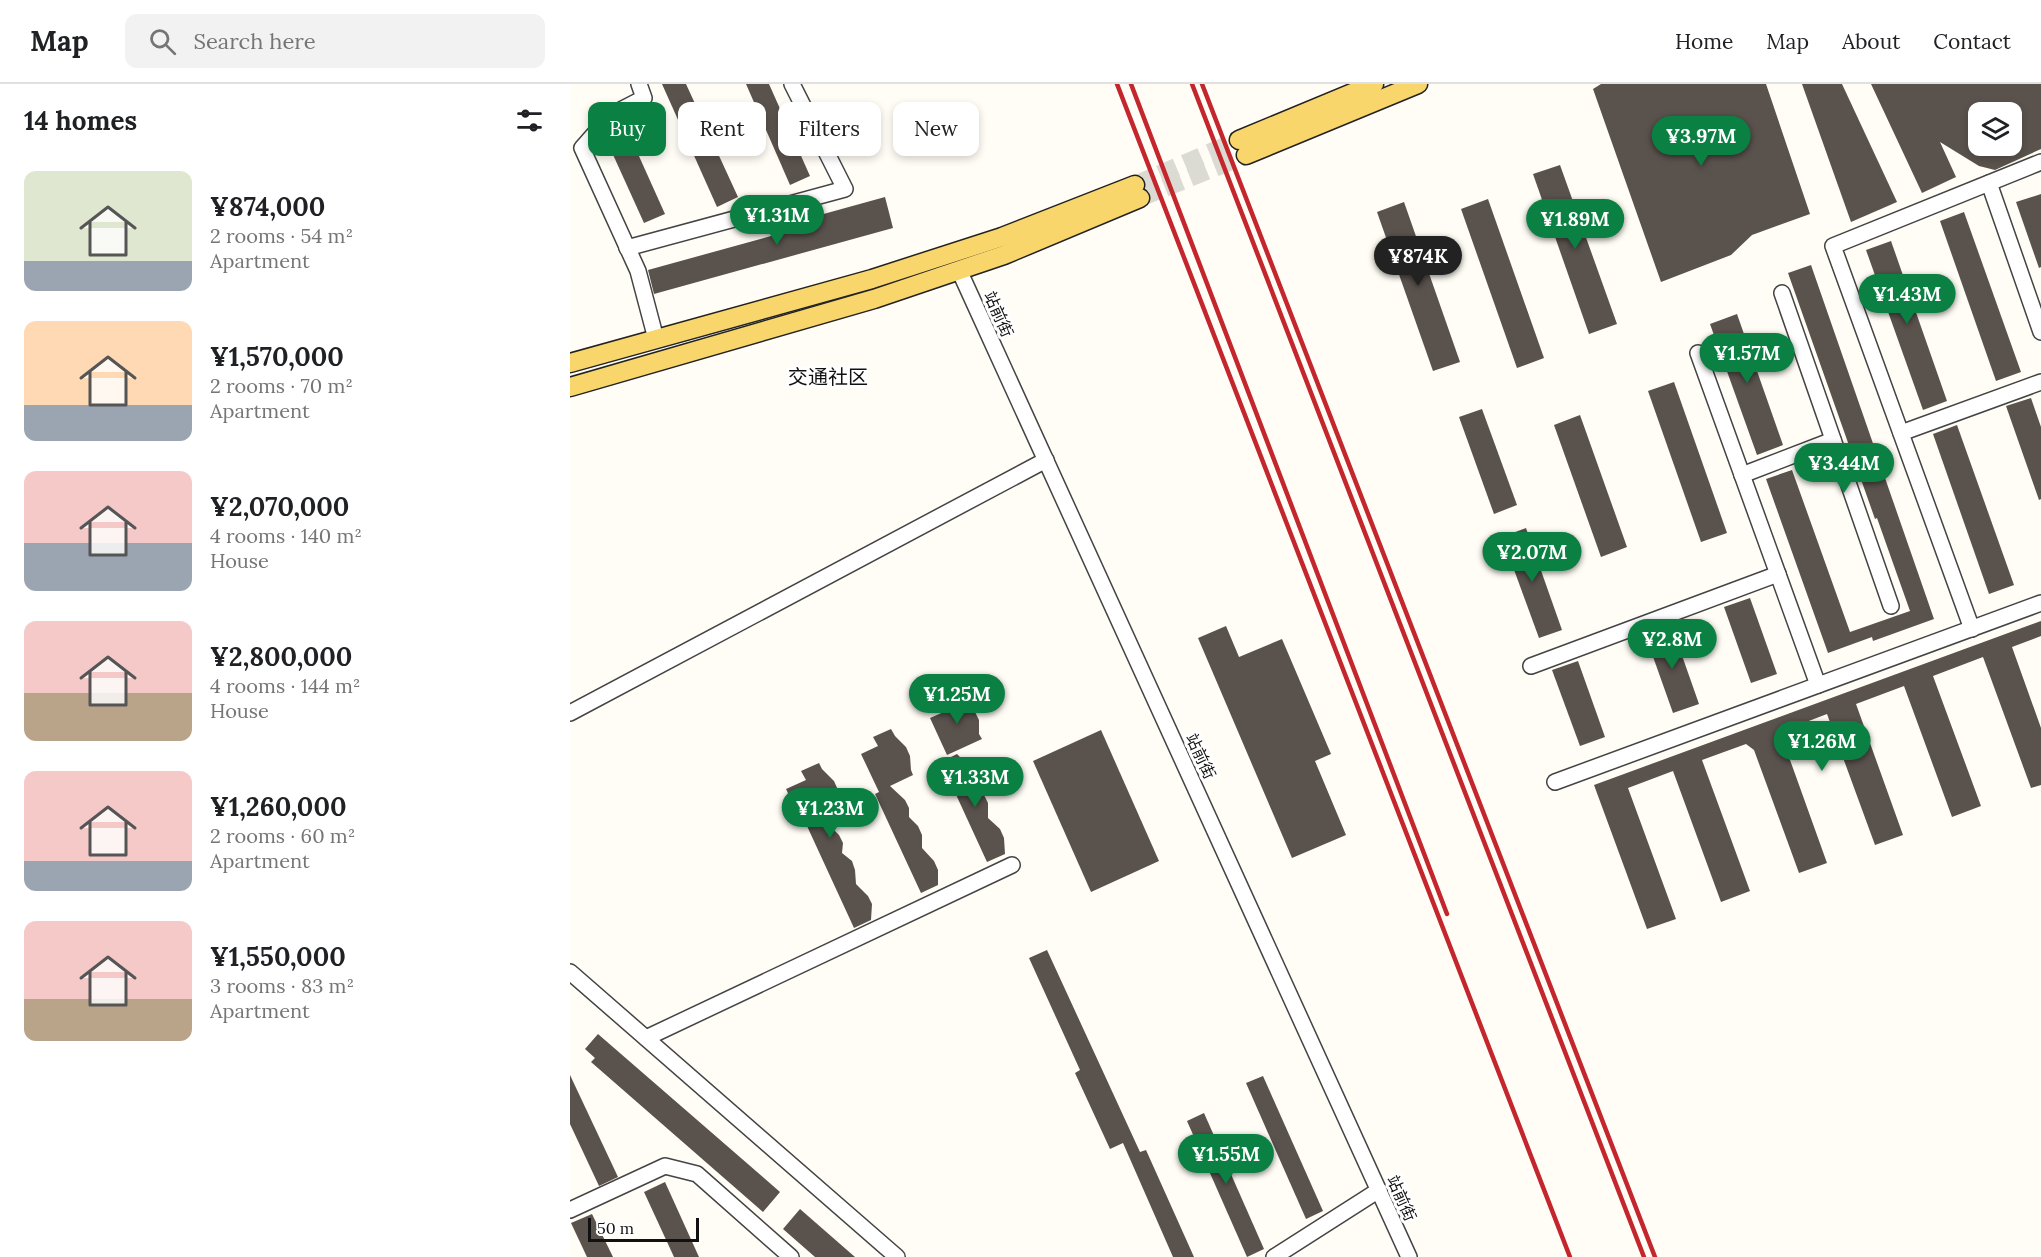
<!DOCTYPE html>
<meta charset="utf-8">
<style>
body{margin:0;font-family:Lora,"Noto Sans SC",serif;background:#f2f2f2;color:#202124;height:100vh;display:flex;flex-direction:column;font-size:22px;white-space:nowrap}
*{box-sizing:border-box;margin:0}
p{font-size:20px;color:#757577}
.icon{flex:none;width:33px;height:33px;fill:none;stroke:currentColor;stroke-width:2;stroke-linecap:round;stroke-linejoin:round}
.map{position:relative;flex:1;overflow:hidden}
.details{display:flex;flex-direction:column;background:#fff;width:570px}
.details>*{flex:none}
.banner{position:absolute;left:18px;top:18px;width:570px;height:54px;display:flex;gap:12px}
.controls{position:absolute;left:1398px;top:18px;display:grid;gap:12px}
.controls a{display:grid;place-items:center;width:54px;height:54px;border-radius:12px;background:#fff;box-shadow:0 3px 9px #0003;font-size:30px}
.scale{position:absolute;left:18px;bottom:15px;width:111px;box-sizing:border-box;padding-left:6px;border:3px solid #111;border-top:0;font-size:16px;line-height:21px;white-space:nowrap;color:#111;-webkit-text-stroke:4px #fff;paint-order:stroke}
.price{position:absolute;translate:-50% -51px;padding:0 14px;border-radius:21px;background:#0b8043;color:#fff;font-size:20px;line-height:39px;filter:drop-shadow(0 2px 3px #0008)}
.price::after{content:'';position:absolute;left:50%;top:36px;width:18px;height:14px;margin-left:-9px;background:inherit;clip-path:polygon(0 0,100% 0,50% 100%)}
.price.current{background:#222;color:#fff}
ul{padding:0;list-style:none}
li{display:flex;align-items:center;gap:18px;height:150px;padding:0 24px}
li span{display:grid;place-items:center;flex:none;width:168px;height:120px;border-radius:12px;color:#555}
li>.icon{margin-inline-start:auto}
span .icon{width:72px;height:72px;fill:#fffc;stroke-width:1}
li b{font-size:26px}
h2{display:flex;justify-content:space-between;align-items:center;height:72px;padding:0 24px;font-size:26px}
.tag{padding:0 21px;border-radius:12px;background:#fff;box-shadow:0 3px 9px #0003;font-size:21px;line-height:54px}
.tag.current{background:#0b8043;color:#fff}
header{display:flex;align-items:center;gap:36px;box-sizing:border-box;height:84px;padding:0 30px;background:#fff;border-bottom:2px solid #e0e0e0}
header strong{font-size:28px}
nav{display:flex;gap:33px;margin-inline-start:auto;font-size:21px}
.search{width:420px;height:54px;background:#f2f2f2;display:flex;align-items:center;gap:15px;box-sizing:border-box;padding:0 21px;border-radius:12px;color:#757577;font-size:22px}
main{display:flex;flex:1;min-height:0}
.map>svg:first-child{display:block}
.building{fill:#5a524d;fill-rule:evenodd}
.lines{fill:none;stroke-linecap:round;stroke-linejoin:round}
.major-tunnel{stroke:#dbdad3;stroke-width:18;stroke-dasharray:18 9;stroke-linecap:butt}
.minor-casing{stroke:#444;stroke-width:18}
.major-casing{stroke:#222;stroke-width:21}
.minor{stroke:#fff;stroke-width:15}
.major{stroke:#f9d66b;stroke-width:18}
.rail{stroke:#c4262e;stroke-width:4.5}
.labels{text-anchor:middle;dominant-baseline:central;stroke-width:6;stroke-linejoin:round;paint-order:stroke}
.street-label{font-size:16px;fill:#111;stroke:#fff}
.quarter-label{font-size:20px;fill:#111;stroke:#fff}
</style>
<header>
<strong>Map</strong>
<div class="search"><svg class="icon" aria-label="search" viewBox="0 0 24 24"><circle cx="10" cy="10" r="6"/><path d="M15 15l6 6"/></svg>Search here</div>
<nav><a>Home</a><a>Map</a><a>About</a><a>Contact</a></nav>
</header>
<main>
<section class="details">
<h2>14 homes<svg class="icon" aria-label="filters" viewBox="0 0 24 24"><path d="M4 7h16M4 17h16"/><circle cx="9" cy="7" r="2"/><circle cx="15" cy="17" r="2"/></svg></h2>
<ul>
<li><span style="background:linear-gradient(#dfe7d0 75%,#9aa5b1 0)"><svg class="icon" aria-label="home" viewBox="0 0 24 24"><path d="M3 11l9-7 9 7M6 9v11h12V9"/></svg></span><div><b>¥874,000</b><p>2 rooms · 54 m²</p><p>Apartment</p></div></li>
<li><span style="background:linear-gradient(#ffd9b3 70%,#9aa5b1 0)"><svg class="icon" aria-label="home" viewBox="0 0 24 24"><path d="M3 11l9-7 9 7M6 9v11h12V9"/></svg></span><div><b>¥1,570,000</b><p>2 rooms · 70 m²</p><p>Apartment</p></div></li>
<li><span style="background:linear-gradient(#f6c9c9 60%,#9aa5b1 0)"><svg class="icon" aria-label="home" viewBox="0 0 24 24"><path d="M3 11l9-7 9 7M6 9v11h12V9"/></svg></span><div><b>¥2,070,000</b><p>4 rooms · 140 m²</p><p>House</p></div></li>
<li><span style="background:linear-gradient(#f6c9c9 60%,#b9a48a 0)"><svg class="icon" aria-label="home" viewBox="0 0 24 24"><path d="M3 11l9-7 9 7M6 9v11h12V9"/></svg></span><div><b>¥2,800,000</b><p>4 rooms · 144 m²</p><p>House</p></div></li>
<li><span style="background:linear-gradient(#f6c9c9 75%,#9aa5b1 0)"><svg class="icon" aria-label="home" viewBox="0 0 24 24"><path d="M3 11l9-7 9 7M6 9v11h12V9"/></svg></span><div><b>¥1,260,000</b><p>2 rooms · 60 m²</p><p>Apartment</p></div></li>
<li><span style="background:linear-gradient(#f6c9c9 65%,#b9a48a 0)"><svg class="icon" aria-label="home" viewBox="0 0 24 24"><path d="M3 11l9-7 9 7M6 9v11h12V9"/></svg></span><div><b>¥1,550,000</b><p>3 rooms · 83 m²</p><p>Apartment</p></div></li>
</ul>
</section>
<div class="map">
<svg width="1471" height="1173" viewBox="0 0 1471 1173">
<rect width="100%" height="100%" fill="#fffdf5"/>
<g class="building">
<path d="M 92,0 L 116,0 L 168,113 L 147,123 Z"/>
<path d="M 176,0 L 199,0 L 240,92 L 220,101 Z"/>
<path d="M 1031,0 L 1196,0 L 1240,130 L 1182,151 L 1161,171 L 1091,198 L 1023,5 Z"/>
<path d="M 1232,0 L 1272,0 L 1327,118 L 1281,138 Z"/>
<path d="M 1301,0 L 1471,0 L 1471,65 L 1425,86 L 1409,82 L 1370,58 L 1386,93 L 1352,109 ZM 1408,28 L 1442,28 L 1442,62 L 1408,62 Z"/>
<path d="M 55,41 L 95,130 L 74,139 L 35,53 L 40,47 Z"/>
<path d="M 990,81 L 1047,240 L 1019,250 L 963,90 Z"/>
<path d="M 1471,110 L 1471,183 L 1469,184 L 1446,118 Z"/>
<path d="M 315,113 L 323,144 L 84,210 L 78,186 L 241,141 L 239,134 Z"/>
<path d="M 918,115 L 974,274 L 947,284 L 891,125 Z"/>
<path d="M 834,118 L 890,278 L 863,287 L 807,128 Z"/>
<path d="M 1394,128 L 1451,288 L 1426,297 L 1370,137 Z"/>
<path d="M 1321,157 L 1377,317 L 1353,326 L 1296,166 Z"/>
<path d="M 1241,181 L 1364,535 L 1303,557 L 1302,553 L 1258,569 L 1196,395 L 1222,386 L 1280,548 L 1340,527 L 1307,434 L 1305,435 L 1218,189 Z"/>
<path d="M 1167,230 L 1213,361 L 1187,371 L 1140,240 Z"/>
<path d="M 1104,298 L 1157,449 L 1131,458 L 1078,307 Z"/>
<path d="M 1461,314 L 1471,343 L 1471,415 L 1469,416 L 1436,322 Z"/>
<path d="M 912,325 L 947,421 L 924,430 L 889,333 Z"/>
<path d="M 1010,331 L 1057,463 L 1031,473 L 984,341 Z"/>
<path d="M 1387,341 L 1444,501 L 1419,510 L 1363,350 Z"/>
<path d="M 956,444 L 992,546 L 969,554 L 932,453 Z"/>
<path d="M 1180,514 L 1207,590 L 1181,599 L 1154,523 Z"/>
<path d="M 1471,537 L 1471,552 L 1442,563 L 1471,644 L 1471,701 L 1461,704 L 1413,573 L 1363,592 L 1411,722 L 1382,733 L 1334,602 L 1286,620 L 1333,751 L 1305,761 L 1257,630 L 1210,648 L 1257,779 L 1229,789 L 1184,666 L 1176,660 L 1132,676 L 1180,807 L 1151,818 L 1103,687 L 1058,704 L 1106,835 L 1077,845 L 1024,701 Z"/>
<path d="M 656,542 L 669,573 L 712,555 L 761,670 L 745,677 L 776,751 L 722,774 L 628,554 Z"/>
<path d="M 1102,543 L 1129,620 L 1103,629 L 1076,553 Z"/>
<path d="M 1008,577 L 1035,653 L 1010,662 L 982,586 Z"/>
<path d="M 390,609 L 393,616 L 405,628 L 409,636 L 409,650 L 412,655 L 377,671 L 360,634 L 376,627 L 372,617 Z"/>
<path d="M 321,645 L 325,652 L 336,663 L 340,672 L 341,686 L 343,691 L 320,702 L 335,716 L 339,724 L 339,733 L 348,742 L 352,751 L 352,764 L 364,777 L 368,786 L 368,801 L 351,809 L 305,710 L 309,708 L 291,670 L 308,662 L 303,653 Z"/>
<path d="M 531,646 L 589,777 L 521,808 L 463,677 Z"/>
<path d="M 387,670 L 401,684 L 405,693 L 405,702 L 414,711 L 418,719 L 418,734 L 430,745 L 434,754 L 435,770 L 417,778 L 371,678 Z"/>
<path d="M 249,679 L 252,685 L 264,697 L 268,706 L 268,720 L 271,725 L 252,734 L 269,751 L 273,759 L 272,769 L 282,777 L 285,786 L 286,800 L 298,812 L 302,820 L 301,836 L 284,844 L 231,729 L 228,730 L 216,705 L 236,696 L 231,687 Z"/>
<path d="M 477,866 L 570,1068 L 576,1066 L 624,1173 L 603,1173 L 553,1059 L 540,1065 L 505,989 L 510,986 L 459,874 Z"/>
<path d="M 28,950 L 210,1108 L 193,1128 L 21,978 L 25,974 L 15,965 Z"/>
<path d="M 0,991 L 48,1093 L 29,1102 L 0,1040 Z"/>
<path d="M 693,992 L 753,1127 L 736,1135 L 676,999 Z"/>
<path d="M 634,1029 L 694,1165 L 677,1173 L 617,1037 Z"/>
<path d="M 95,1098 L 129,1173 L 104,1173 L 74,1108 Z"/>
<path d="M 230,1125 L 285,1173 L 245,1173 L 213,1145 Z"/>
<path d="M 22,1130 L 43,1173 L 17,1173 L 1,1139 Z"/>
</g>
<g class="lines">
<g class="major-tunnel">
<path d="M 565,101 L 669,56"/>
<path d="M 570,114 L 676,71"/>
</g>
<g class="minor-casing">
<g id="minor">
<path d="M 69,0 L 74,14 L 41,31 L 12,64 L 68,187 L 86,255"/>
<path d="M 1419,99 L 1471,248"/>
<path d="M 57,164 L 275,105 L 222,0"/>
<path d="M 389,186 L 839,1173"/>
<path d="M 1212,209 L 1321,522"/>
<path d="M 1128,269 L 1248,601"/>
<path d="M 1331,349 L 1471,298"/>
<path d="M 1172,391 L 1263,356"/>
<path d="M 1402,545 L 1263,162 L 1471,78"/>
<path d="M 961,582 L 1208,490"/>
<path d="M 0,629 L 476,376"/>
<path d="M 985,698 L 1471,519"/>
<path d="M 0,888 L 327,1173"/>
<path d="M 76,954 L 442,781"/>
<path d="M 0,1126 L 95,1082 L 127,1090 L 221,1173"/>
<path d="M 704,1173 L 809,1106"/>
</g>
</g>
<g class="major-casing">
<g id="major">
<path d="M 669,56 L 804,0"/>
<path d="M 676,71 L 848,0"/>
<path d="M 0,279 L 302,195 L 432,153 L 565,101"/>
<path d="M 0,303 L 304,215 L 434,171 L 570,114"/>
</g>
</g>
<use href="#minor" class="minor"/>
<use href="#major" class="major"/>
<g class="rail">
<path d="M 547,0 L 1000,1173"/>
<path d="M 561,0 L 877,830"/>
<path d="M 622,0 L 1074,1173"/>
<path d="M 632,0 L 1085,1173"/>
</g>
</g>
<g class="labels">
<g class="street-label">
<text transform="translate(429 230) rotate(66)">站前街</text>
<text transform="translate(631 672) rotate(65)">站前街</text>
<text transform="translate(832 1114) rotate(66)">站前街</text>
</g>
<g class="quarter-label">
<text x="258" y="292">交通社区</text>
</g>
</g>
</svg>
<div class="controls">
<a><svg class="icon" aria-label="layers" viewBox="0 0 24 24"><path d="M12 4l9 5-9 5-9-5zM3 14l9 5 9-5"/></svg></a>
</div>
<div class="scale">50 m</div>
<b class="price" style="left:1131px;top:83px">¥3.97M</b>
<b class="price" style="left:207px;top:162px">¥1.31M</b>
<b class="price" style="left:1005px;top:166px">¥1.89M</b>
<b class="price current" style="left:848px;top:203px">¥874K</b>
<b class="price" style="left:1337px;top:241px">¥1.43M</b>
<b class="price" style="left:1177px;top:300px">¥1.57M</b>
<b class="price" style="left:1274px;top:410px">¥3.44M</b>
<b class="price" style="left:962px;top:499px">¥2.07M</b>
<b class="price" style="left:1102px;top:586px">¥2.8M</b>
<b class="price" style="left:387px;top:641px">¥1.25M</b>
<b class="price" style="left:1252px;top:688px">¥1.26M</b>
<b class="price" style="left:405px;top:724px">¥1.33M</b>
<b class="price" style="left:260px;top:755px">¥1.23M</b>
<b class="price" style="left:656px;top:1101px">¥1.55M</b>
<div class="banner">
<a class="tag current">Buy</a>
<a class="tag">Rent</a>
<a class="tag">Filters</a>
<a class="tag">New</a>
</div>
</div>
</main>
